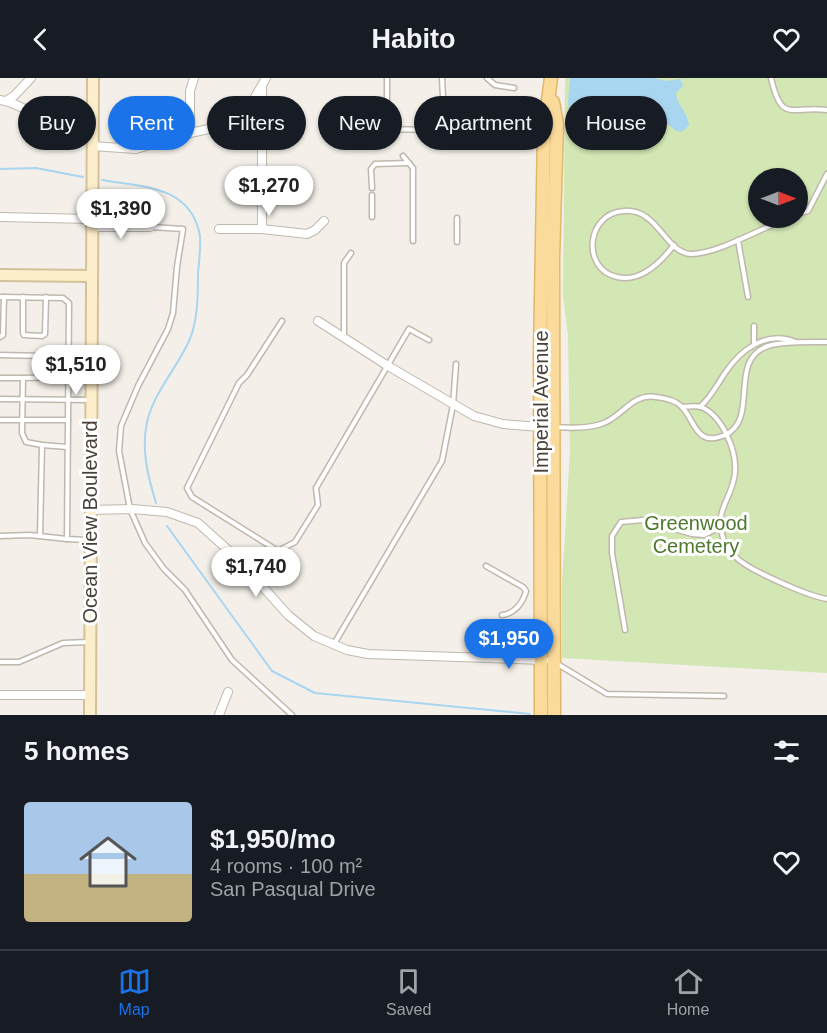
<!DOCTYPE html>
<meta charset="utf-8">
<style>
body{margin:0;font-family:Arial,sans-serif;background:#242831;color:#f1f3f6;height:100vh;display:flex;flex-direction:column;font-size:22px;white-space:nowrap}
*{box-sizing:border-box;margin:0}
p{font-size:20px;color:#9ea1a6}
.icon{flex:none;width:33px;height:33px;fill:none;stroke:currentColor;stroke-width:2;stroke-linecap:round;stroke-linejoin:round}
.map{position:relative;height:637px;overflow:hidden}
.sheet{display:flex;flex-direction:column;background:#171b24;flex:1}
.sheet>*{flex:none}
.guide{position:absolute;left:18px;top:18px;width:792px;height:54px;display:flex;gap:12px}
.needle{width:39px;rotate:90deg}
.fabs{position:absolute;left:748px;top:90px;display:grid;gap:12px}
.fabs a{display:grid;place-items:center;width:60px;height:60px;border-radius:50%;background:#171b24;box-shadow:0 2px 4px #0004;font-size:30px}
.price{position:absolute;translate:-50% -51px;padding:0 14px;border-radius:21px;background:#fff;color:#222;font-size:20px;line-height:39px;filter:drop-shadow(0 2px 3px #0008)}
.price::after{content:'';position:absolute;left:50%;top:36px;width:18px;height:14px;margin-left:-9px;background:inherit;clip-path:polygon(0 0,100% 0,50% 100%)}
.price.current{background:#1a73e8;color:#fff}
ul{padding:0;list-style:none}
li{display:flex;align-items:center;gap:18px;height:150px;padding:0 24px}
li span{display:grid;place-items:center;flex:none;width:168px;height:120px;border-radius:6px;color:#555}
li>.icon{margin-inline-start:auto}
span .icon{width:72px;height:72px;fill:#fffc;stroke-width:1}
li b{font-size:26px}
h2{display:flex;justify-content:space-between;align-items:center;height:72px;padding:0 24px;font-size:26px}
.tag{padding:0 21px;border-radius:27px;background:#171b24;box-shadow:0 2px 4px #0004;font-size:21px;line-height:54px}
.tag.current{background:#1a73e8;color:#fff}
header{display:flex;justify-content:space-between;align-items:center;height:78px;padding:0 24px;background:#171b24;font-size:27px;font-weight:600}
.menu{display:flex;justify-content:space-around;align-items:center;height:84px;border-top:2px solid #363941;background:#171b24;font-size:16px;color:#9ea1a6}
.menu a{display:grid;justify-items:center;gap:3px}
.menu .current{color:#1a73e8}
.map>svg:first-child{display:block}
.green{fill:#d2e7b4;fill-rule:evenodd}
.water{fill:#a8d5ef}
.lines{fill:none;stroke-linecap:round;stroke-linejoin:round}
.stream{stroke:#a8d5ef;stroke-width:2}
.service-casing{stroke:#c0b8ac;stroke-width:7}
.minor-casing{stroke:#c0b8ac;stroke-width:10}
.secondary-casing{stroke:#d3c19a;stroke-width:14}
.primary-casing{stroke:#e1b86b;stroke-width:15}
.service{stroke:#fff;stroke-width:4}
.minor{stroke:#fff;stroke-width:8}
.secondary{stroke:#fdeecb;stroke-width:10}
.primary{stroke:#fbdb9b;stroke-width:12}
.labels{text-anchor:middle;dominant-baseline:central;stroke-width:6;stroke-linejoin:round;paint-order:stroke}
.street-label{font-size:20px;fill:#484138;stroke:#fff}
.park-label{font-size:20px;fill:#4d792c;stroke:#fff}
</style>
<header><svg class="icon" aria-label="back" viewBox="0 0 24 24"><path d="M15 5l-7 7 7 7"/></svg>Habito<svg class="icon" aria-label="heart" viewBox="0 0 24 24"><path d="M12 20l-8-8c-3-5 5-10 8-4 3-6 11-1 8 4z"/></svg></header>
<div class="map">
<svg width="827" height="637" viewBox="0 0 827 637">
<rect width="100%" height="100%" fill="#f4f0e9"/>
<path class="green" d="M 565,0 L 827,0 L 827,595 L 562,580 L 562,504 L 570,375 L 568,258 L 563,218 ZM 759,100 L 798,100 L 798,140 L 759,140 Z"/>
<path class="water" d="M 570,0 L 654,0 L 666,3 L 680,1 L 683,8 L 676,15 C 677,27 687,34 689,46 C 678,65 669,43 659,39 C 654,37 646,36 640,35 C 617,32 591,52 570,38 L 568,24 Z"/>
<g class="lines">
<g class="stream">
<path d="M 0,91 L 36,90 L 83,99"/>
<path d="M 102,102 C 142,109 191,107 200,158 C 201,170 199,183 198,195 C 198,216 198,243 189,263 C 177,290 154,314 147,344 C 141,372 148,399 156,425"/>
<path d="M 167,448 L 272,593 L 315,615 L 530,636"/>
</g>
<g class="service-casing">
<g id="service">
<path d="M 442,0 L 443,19"/>
<path d="M 487,0 L 495,7 L 514,10"/>
<path d="M 771,0 C 782,47 791,27 827,32"/>
<path d="M 387,32 L 387,0"/>
<path d="M 352,66 C 355,56 359,53 368,51 L 541,53"/>
<path d="M 403,78 L 413,90 L 413,163"/>
<path d="M 372,110 L 371,91 L 375,86 L 409,85"/>
<path d="M 372,117 L 372,139"/>
<path d="M 798,136 L 808,133 L 827,96"/>
<path d="M 151,149 L 183,151 L 177,189 L 173,235 L 168,251 L 138,308 L 121,348 L 119,373 L 130,431 L 145,465 L 164,491 L 185,512 L 232,582 L 292,637"/>
<path d="M 738,162 L 748,219"/>
<path d="M 457,164 L 457,140"/>
<path d="M 674,167 C 661,184 641,205 617,199 C 581,191 586,135 624,133 C 658,130 665,175 691,176 C 718,176 763,149 789,140"/>
<path d="M 0,219 L 63,220 L 69,225 L 67,461 L 89,462"/>
<path d="M 23,219 L 23,255 L 24,257 L 42,258 L 45,256 L 46,219"/>
<path d="M 0,259 L 3,257 L 4,219"/>
<path d="M 344,259 L 344,185 L 351,175"/>
<path d="M 754,265 L 754,248"/>
<path d="M 0,277 L 89,279"/>
<path d="M 0,300 L 23,300 L 22,355 L 26,364 L 42,367 L 40,458"/>
<path d="M 23,300 L 69,299"/>
<path d="M 0,321 L 89,322"/>
<path d="M 682,329 C 688,329 696,327 701,329 C 722,337 737,373 735,394 C 733,421 714,429 723,460 C 726,469 732,476 739,482 C 754,494 808,518 827,521"/>
<path d="M 700,329 C 711,319 717,307 725,295 C 741,271 767,252 796,264"/>
<path d="M 0,342 L 68,342"/>
<path d="M 541,349 C 560,349 583,352 601,346 C 622,340 631,315 656,319 C 664,320 675,322 681,328 C 695,341 695,370 725,357 C 760,341 727,282 768,268 C 782,263 812,264 827,264"/>
<path d="M 42,367 L 67,369"/>
<path d="M 0,458 L 30,457 L 67,461"/>
<path d="M 278,473 L 192,419 L 187,410 L 239,305 L 247,297 L 282,243"/>
<path d="M 486,488 L 523,509 L 526,513 C 523,525 514,536 502,537"/>
<path d="M 258,503 L 278,473 L 295,464 L 318,427 L 316,410 L 409,251 L 429,262"/>
<path d="M 625,552 L 612,475 L 612,458 L 621,444 L 643,442 L 692,456 L 704,457 L 720,449"/>
<path d="M 334,566 L 442,383 L 453,327 L 456,286"/>
<path d="M 0,584 L 19,584 L 63,565 L 89,564"/>
<path d="M 556,585 L 607,616 L 724,618"/>
</g>
</g>
<g class="minor-casing">
<g id="minor">
<path d="M 0,22 C 15,24 27,33 40,39 C 57,48 73,53 92,55"/>
<path d="M 6,23 L 14,18 L 31,0"/>
<path d="M 190,55 L 190,13 L 194,0"/>
<path d="M 92,68 L 136,71 L 190,55 L 218,49 L 243,34 L 251,26 L 266,0"/>
<path d="M 0,139 L 91,141"/>
<path d="M 91,149 L 150,149"/>
<path d="M 219,151 L 262,151 L 307,156 L 315,152 L 324,143"/>
<path d="M 262,151 L 262,10"/>
<path d="M 318,243 L 388,288 L 474,338 L 503,346 L 540,349"/>
<path d="M 90,432 L 132,431 L 167,434 L 198,445 L 237,480 L 288,537 L 314,558 L 347,572 L 368,576 L 544,582"/>
<path d="M 0,617 L 90,617"/>
<path d="M 219,637 L 228,614"/>
</g>
</g>
<g class="secondary-casing">
<g id="secondary">
<path d="M 0,197 L 91,198"/>
<path d="M 90,637 L 93,0"/>
</g>
</g>
<g class="primary-casing">
<g id="primary">
<path d="M 553,24 L 557,46 L 553,180 L 554,637"/>
<path d="M 541,637 L 540,277 L 544,53 L 551,0"/>
</g>
</g>
<use href="#service" class="service"/>
<use href="#minor" class="minor"/>
<use href="#secondary" class="secondary"/>
<use href="#primary" class="primary"/>
</g>
<g class="labels">
<g class="street-label">
<text transform="translate(541 324) rotate(-90)">Imperial Avenue</text>
<text transform="translate(90 444) rotate(-90)">Ocean View Boulevard</text>
</g>
<g class="park-label">
<text x="696" y="445">Greenwood<tspan x="696" dy="23">Cemetery</tspan></text>
</g>
</g>
</svg>
<div class="fabs">
<a><svg class="needle" viewBox="-14 -14 28 28"><path d="M0-13l5 13h-10z" fill="#e53935"/><path d="M0 13l5-13h-10z" fill="#9ea1a6"/></svg></a>
</div>
<b class="price" style="left:269px;top:139px">$1,270</b>
<b class="price" style="left:121px;top:162px">$1,390</b>
<b class="price" style="left:76px;top:318px">$1,510</b>
<b class="price" style="left:256px;top:520px">$1,740</b>
<b class="price current" style="left:509px;top:592px">$1,950</b>
<div class="guide">
<a class="tag">Buy</a>
<a class="tag current">Rent</a>
<a class="tag">Filters</a>
<a class="tag">New</a>
<a class="tag">Apartment</a>
<a class="tag">House</a>
</div>
</div>
<section class="sheet">
<h2>5 homes<svg class="icon" aria-label="filters" viewBox="0 0 24 24"><path d="M4 7h16M4 17h16"/><circle cx="9" cy="7" r="2"/><circle cx="15" cy="17" r="2"/></svg></h2>
<ul>
<li><span style="background:linear-gradient(#a9c7e8 60%,#c2b280 0)"><svg class="icon" aria-label="home" viewBox="0 0 24 24"><path d="M3 11l9-7 9 7M6 9v11h12V9"/></svg></span><div><b>$1,950/mo</b><p>4 rooms · 100 m²</p><p>San Pasqual Drive</p></div><svg class="icon" aria-label="heart" viewBox="0 0 24 24"><path d="M12 20l-8-8c-3-5 5-10 8-4 3-6 11-1 8 4z"/></svg></li>
</ul>
</section>
<nav class="menu">
<a class="current"><svg class="icon" aria-label="map" viewBox="0 0 24 24"><path d="M3 6l6-2 6 2 6-2v14l-6 2-6-2-6 2zM9 4v14M15 6v14"/></svg>Map</a>
<a><svg class="icon" aria-label="saved" viewBox="0 0 24 24"><path d="M7 4h10v16l-5-4-5 4z"/></svg>Saved</a>
<a><svg class="icon" aria-label="home" viewBox="0 0 24 24"><path d="M3 11l9-7 9 7M6 9v11h12V9"/></svg>Home</a>
</nav>
